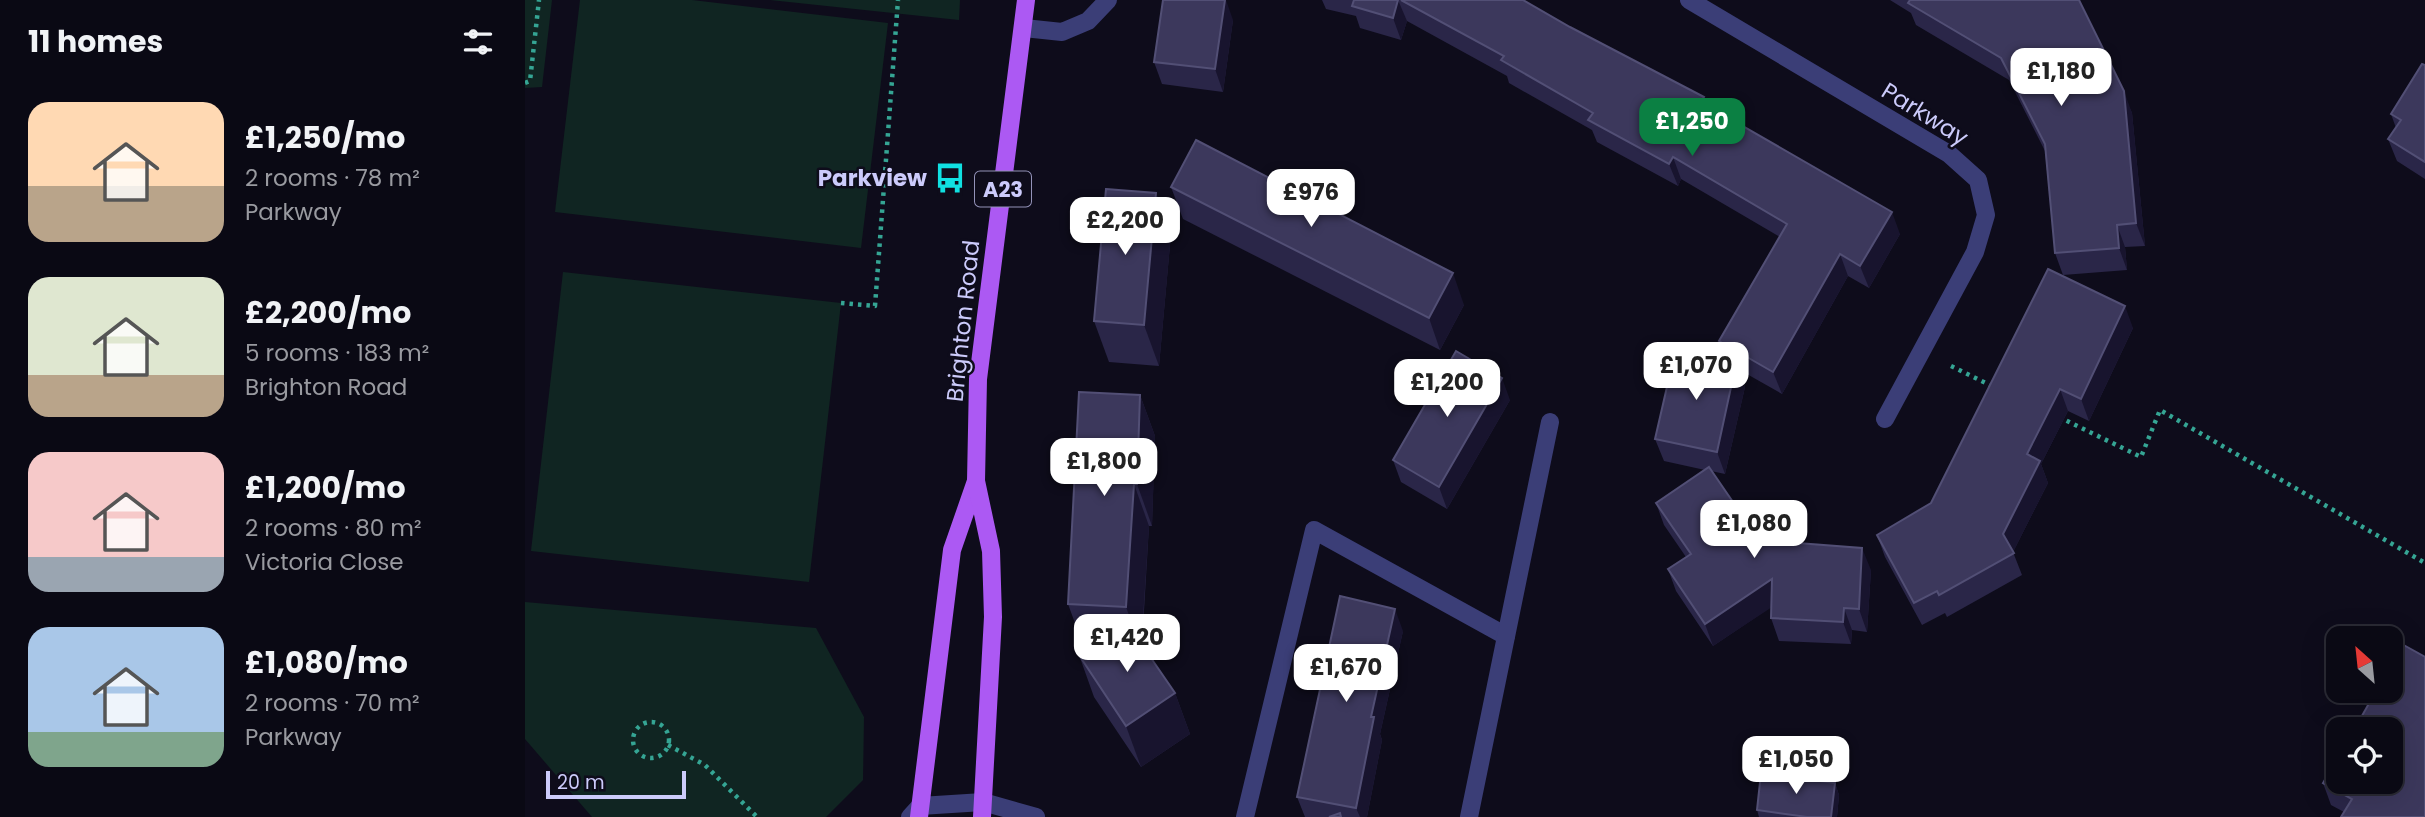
<!DOCTYPE html>
<meta charset="utf-8">
<style>
body{margin:0;font-family:Poppins,sans-serif;background:#181722;color:#f1f3f6;height:100vh;display:flex;flex-direction:column;font-size:26px;white-space:nowrap}
*{box-sizing:border-box;margin:0}
p{font-size:23px;color:#999aa0}
.icon{flex:none;width:38px;height:38px;fill:none;stroke:currentColor;stroke-width:2;stroke-linecap:round;stroke-linejoin:round}
.map{position:relative;flex:1;overflow:hidden}
.drawer{display:flex;flex-direction:column;background:#0a0914;width:525px}
.drawer>*{flex:none}
.needle{width:46px;rotate:333deg}
.controls{position:absolute;left:1801px;top:626px;display:grid;gap:14px}
.controls a{display:grid;place-items:center;width:77px;height:77px;border-radius:14px;background:#0a0914;box-shadow:0 7px 28px #0002,0 0 0 2px #2a2a34;font-size:35px}
.scale{position:absolute;left:21px;bottom:18px;width:140px;box-sizing:border-box;padding-left:7px;border:4px solid #cccbfb;border-top:0;font-size:19px;line-height:24px;white-space:nowrap;color:#cccbfb;-webkit-text-stroke:5px #0e0c1b;paint-order:stroke}
.price{position:absolute;translate:-50% -60px;padding:0 16px;border-radius:14px;background:#fff;color:#222;font-size:23px;line-height:46px;filter:drop-shadow(0 2px 4px #0008)}
.price::after{content:'';position:absolute;left:50%;top:42px;width:21px;height:16px;margin-left:-10px;background:inherit;clip-path:polygon(0 0,100% 0,50% 100%)}
.price.active{background:#0b8043;color:#fff}
ul{padding:0;list-style:none}
li{display:flex;align-items:center;gap:21px;height:175px;padding:0 28px}
li span{display:grid;place-items:center;flex:none;width:196px;height:140px;border-radius:21px;color:#555}
li>.icon{margin-inline-start:auto}
span .icon{width:84px;height:84px;fill:#fffc;stroke-width:1}
li b{font-size:30px}
h2{display:flex;justify-content:space-between;align-items:center;height:84px;padding:0 28px;font-size:30px}
main{display:flex;flex:1;min-height:0}
.map>svg:first-child{display:block}
.green{fill:#102522}
.lines{fill:none;stroke-linecap:round;stroke-linejoin:round}
.path{stroke:#35a594;stroke-width:4.5;stroke-dasharray:3.5 5;stroke-linecap:butt}
.minor{stroke:#3b3e77;stroke-width:18}
.major{stroke:#ac59f3;stroke-width:18}
.wall{fill:#2a2648}
.shaded-wall{fill:#18142e}
.building{fill:#3c385c;stroke:#524f75;stroke-width:2}
.labels{text-anchor:middle;dominant-baseline:central;stroke-width:5;stroke-linejoin:round;paint-order:stroke}
.shield{fill:#0e0c1b;stroke:#9392b8;stroke-width:2}
.shield-label{font-size:21px;font-weight:bold;fill:#cccbfb}
.street-label{font-size:23px;fill:#cccbfb;stroke:#0e0c1b}
.poi-label{font-size:23px;font-weight:bold;fill:#cccbfb;stroke:#0e0c1b;text-anchor:end}
</style>
<main>
<section class="drawer">
<h2>11 homes<svg class="icon" aria-label="filters" viewBox="0 0 24 24"><path d="M4 7h16M4 17h16"/><circle cx="9" cy="7" r="2"/><circle cx="15" cy="17" r="2"/></svg></h2>
<ul>
<li><span style="background:linear-gradient(#ffd9b3 60%,#b9a48a 0)"><svg class="icon" aria-label="home" viewBox="0 0 24 24"><path d="M3 11l9-7 9 7M6 9v11h12V9"/></svg></span><div><b>£1,250/mo</b><p>2 rooms · 78 m²</p><p>Parkway</p></div></li>
<li><span style="background:linear-gradient(#dfe7d0 70%,#b9a48a 0)"><svg class="icon" aria-label="home" viewBox="0 0 24 24"><path d="M3 11l9-7 9 7M6 9v11h12V9"/></svg></span><div><b>£2,200/mo</b><p>5 rooms · 183 m²</p><p>Brighton Road</p></div></li>
<li><span style="background:linear-gradient(#f6c9c9 75%,#9aa5b1 0)"><svg class="icon" aria-label="home" viewBox="0 0 24 24"><path d="M3 11l9-7 9 7M6 9v11h12V9"/></svg></span><div><b>£1,200/mo</b><p>2 rooms · 80 m²</p><p>Victoria Close</p></div></li>
<li><span style="background:linear-gradient(#a9c7e8 75%,#7fa58c 0)"><svg class="icon" aria-label="home" viewBox="0 0 24 24"><path d="M3 11l9-7 9 7M6 9v11h12V9"/></svg></span><div><b>£1,080/mo</b><p>2 rooms · 70 m²</p><p>Parkway</p></div></li>
</ul>
</section>
<div class="map">
<svg width="1900" height="817" viewBox="0 0 1900 817">
<rect width="100%" height="100%" fill="#0e0c1b"/>
<g class="green">
<path d="M 0,0 L 27,0 L 17,87 L 0,88 Z"/>
<path d="M 55,0 L 167,0 L 363,23 L 336,248 L 30,212 Z"/>
<path d="M 245,0 L 435,0 L 434,20 Z"/>
<path d="M 38,272 L 316,303 L 284,582 L 6,551 Z"/>
<path d="M 0,602 L 291,628 L 339,717 L 338,780 L 301,817 L 67,817 L 0,739 Z"/>
</g>
<g class="lines">
<g class="path">
<path d="M 0,83 L 5,81 L 14,0"/>
<path d="M 316,303 L 350,306 L 373,0"/>
<path d="M 1426,366 L 1469,387"/>
<path d="M 1534,417 L 1616,457 L 1635,410 L 1900,563"/>
<circle cx="126" cy="740" r="18"/>
<path d="M 143,745 L 180,765 L 232,817"/>
</g>
<g class="minor">
<path d="M 1164,0 L 1424,154 L 1453,180 L 1461,215 L 1450,252 L 1360,419"/>
<path d="M 499,28 L 537,32 L 563,21 L 583,0"/>
<path d="M 385,817 L 395,806 L 458,802 L 511,817"/>
<path d="M 720,817 L 789,530 L 981,636"/>
<path d="M 944,817 L 1025,422"/>
</g>
<g class="major">
<path d="M 394,817 L 427,550 L 451,481"/>
<path d="M 457,817 L 468,617 L 466,551 L 451,481 L 453,379 L 501,0"/>
</g>
</g>
<g class="wall">
<path d="M 797,0 L 998,0 L 1045,27 L 1179,97 L 1181,105 L 1375,234 L 1344,288 L 1323,276 L 1257,394 L 1213,369 L 1220,387 L 1200,474 L 1186,471 L 1234,540 L 1346,570 L 1342,632 L 1327,630 L 1326,644 L 1254,641 L 1246,618 L 1246,607 L 1188,646 L 1151,591 L 1143,569 L 1161,557 L 1139,525 L 1131,503 L 1180,470 L 1139,461 L 1130,439 L 1202,362 L 1194,341 L 1255,237 L 1156,179 L 1153,186 L 1072,142 L 1067,130 L 984,83 L 982,76 L 882,21 L 876,40 L 835,28 L 831,16 L 801,9 Z"/>
<path d="M 1365,0 L 1554,0 L 1607,113 L 1620,246 L 1600,247 L 1602,270 L 1538,275 L 1530,253 L 1520,151 L 1484,80 L 1391,25 L 1386,13 Z"/>
<path d="M 708,20 L 698,92 L 637,84 L 629,62 Z"/>
<path d="M 1900,65 L 1900,179 L 1872,161 L 1863,139 L 1871,128 L 1866,114 Z"/>
<path d="M 646,187 L 939,305 L 915,350 L 658,219 Z"/>
<path d="M 631,193 L 646,234 L 634,366 L 584,362 L 569,321 Z"/>
<path d="M 1523,269 L 1608,328 L 1564,421 L 1543,411 L 1516,464 L 1523,483 L 1488,552 L 1497,575 L 1422,617 L 1420,613 L 1397,625 L 1360,557 L 1352,535 L 1406,503 Z"/>
<path d="M 615,395 L 630,436 L 627,526 L 624,526 L 617,644 L 650,693 L 665,734 L 616,767 L 569,697 L 554,655 L 568,646 L 558,645 L 543,604 Z"/>
<path d="M 985,400 L 922,509 L 876,482 L 868,460 Z"/>
<path d="M 878,631 L 855,734 L 857,740 L 842,817 L 780,817 L 772,797 Z"/>
<path d="M 1866,691 L 1900,817 L 1819,812 L 1806,805 L 1798,783 Z"/>
<path d="M 1310,783 L 1314,795 L 1312,817 L 1234,817 L 1232,810 Z"/>
</g>
<g class="shaded-wall">
<path d="M 691,0 L 701,0 L 708,20 L 698,92 L 690,69 Z"/>
<path d="M 873,0 L 882,21 L 876,40 L 868,18 Z"/>
<path d="M 1599,91 L 1607,113 L 1620,246 L 1611,223 Z"/>
<path d="M 1148,157 L 1156,179 L 1153,186 L 1144,164 Z"/>
<path d="M 631,193 L 646,234 L 634,366 L 619,325 Z"/>
<path d="M 1367,212 L 1375,234 L 1344,288 L 1335,266 Z"/>
<path d="M 1592,225 L 1600,247 L 1602,270 L 1594,248 Z"/>
<path d="M 1315,254 L 1323,276 L 1257,394 L 1248,372 Z"/>
<path d="M 928,273 L 939,305 L 915,350 L 904,318 Z"/>
<path d="M 1600,306 L 1608,328 L 1564,421 L 1556,399 Z"/>
<path d="M 1211,364 L 1220,387 L 1200,474 L 1192,452 Z"/>
<path d="M 977,378 L 985,400 L 922,509 L 914,487 Z"/>
<path d="M 1535,389 L 1543,411 L 1516,464 L 1523,483 L 1487,554 L 1478,534 L 1502,454 Z"/>
<path d="M 615,395 L 630,436 L 627,526 L 612,484 Z"/>
<path d="M 609,484 L 624,526 L 616,648 L 601,607 Z"/>
<path d="M 1337,548 L 1346,570 L 1342,632 L 1334,609 Z"/>
<path d="M 1247,579 L 1256,601 L 1188,646 L 1180,624 Z"/>
<path d="M 1319,608 L 1327,630 L 1326,644 L 1318,622 Z"/>
<path d="M 870,609 L 878,631 L 855,734 L 857,740 L 842,817 L 835,817 L 831,808 L 846,717 Z"/>
<path d="M 650,693 L 665,734 L 616,767 L 601,726 Z"/>
<path d="M 1310,783 L 1314,795 L 1312,817 L 1306,817 Z"/>
</g>
<g class="building">
<path d="M 638,0 L 700,0 L 690,69 L 629,62 Z"/>
<path d="M 829,0 L 873,0 L 868,18 L 827,6 Z"/>
<path d="M 876,0 L 998,0 L 1045,27 L 1179,97 L 1176,102 L 1367,212 L 1335,266 L 1315,254 L 1248,372 L 1194,341 L 1262,224 L 1148,157 L 1144,164 L 1063,120 L 1068,113 L 976,60 L 979,56 Z"/>
<path d="M 1385,0 L 1554,0 L 1599,91 L 1611,223 L 1592,225 L 1594,248 L 1530,253 L 1520,144 L 1476,58 L 1383,3 Z"/>
<path d="M 1897,64 L 1900,65 L 1900,162 L 1863,139 L 1876,120 L 1866,114 Z"/>
<path d="M 671,140 L 928,273 L 904,318 L 646,187 Z"/>
<path d="M 581,189 L 631,193 L 619,325 L 569,321 Z"/>
<path d="M 1523,269 L 1600,306 L 1556,399 L 1535,389 L 1502,454 L 1515,461 L 1478,534 L 1489,553 L 1414,595 L 1412,591 L 1389,603 L 1352,535 L 1406,503 Z"/>
<path d="M 931,351 L 977,378 L 914,487 L 868,460 Z"/>
<path d="M 1150,352 L 1211,364 L 1192,452 L 1130,439 Z"/>
<path d="M 554,392 L 615,395 L 612,484 L 609,484 L 601,607 L 543,604 Z"/>
<path d="M 1184,467 L 1234,540 L 1337,548 L 1334,609 L 1319,608 L 1318,622 L 1246,618 L 1247,579 L 1180,624 L 1143,569 L 1166,554 L 1131,503 Z"/>
<path d="M 815,596 L 870,609 L 846,717 L 849,717 L 831,808 L 772,797 Z"/>
<path d="M 602,623 L 650,693 L 601,726 L 554,655 Z"/>
<path d="M 1875,643 L 1900,657 L 1900,817 L 1816,817 L 1827,799 L 1798,783 L 1813,757 L 1813,782 L 1866,782 L 1866,730 L 1829,730 L 1851,691 L 1866,691 L 1866,660 Z"/>
<path d="M 1236,773 L 1310,783 L 1306,817 L 1282,817 L 1232,810 Z"/>
<path d="M 815,813 L 816,817 L 804,817 Z"/>
</g>
<defs>
<g id="bus-bare" transform="scale(2.415)"><path d="M-5-6H5V4H4V6H2V4H-2V6H-4V4H-5ZM-3.5-4V0h7V-4ZM-3.5 1.2v1.5H-2V1.2ZM2 1.2v1.5H3.5V1.2Z" fill="#10e0e2" stroke="#0e0c1b" stroke-width="2.5" paint-order="stroke"/></g>
</defs>
<g fill-rule="evenodd">
<use href="#bus-bare" x="425" y="178"/>
</g>
<g class="labels">
<rect class="shield" x="450" y="171.5" width="56" height="35" rx="5"/>
<g class="shield-label">
<text x="478" y="189">A23</text>
</g>
<g class="street-label">
<text transform="translate(1400 114) rotate(32)">Parkway</text>
<text transform="translate(438 321) rotate(-84)">Brighton Road</text>
</g>
<g class="poi-label">
<text x="402" y="178">Parkview</text>
</g>
</g>
</svg>
<div class="controls">
<a><svg class="needle" viewBox="-14 -14 28 28"><path d="M0-13l5 13h-10z" fill="#e53935"/><path d="M0 13l5-13h-10z" fill="#999aa0"/></svg></a>
<a><svg class="icon" aria-label="locate" viewBox="0 0 24 24"><circle cx="12" cy="12" r="6"/><path d="M12 2v4M12 18v4M2 12h4M18 12h4"/></svg></a>
</div>
<div class="scale">20 m</div>
<b class="price" style="left:1536px;top:108px">£1,180</b>
<b class="price active" style="left:1167px;top:158px">£1,250</b>
<b class="price" style="left:786px;top:229px">£976</b>
<b class="price" style="left:600px;top:257px">£2,200</b>
<b class="price" style="left:1171px;top:402px">£1,070</b>
<b class="price" style="left:922px;top:419px">£1,200</b>
<b class="price" style="left:579px;top:498px">£1,800</b>
<b class="price" style="left:1229px;top:560px">£1,080</b>
<b class="price" style="left:602px;top:674px">£1,420</b>
<b class="price" style="left:821px;top:704px">£1,670</b>
<b class="price" style="left:1271px;top:796px">£1,050</b>
</div>
</main>
